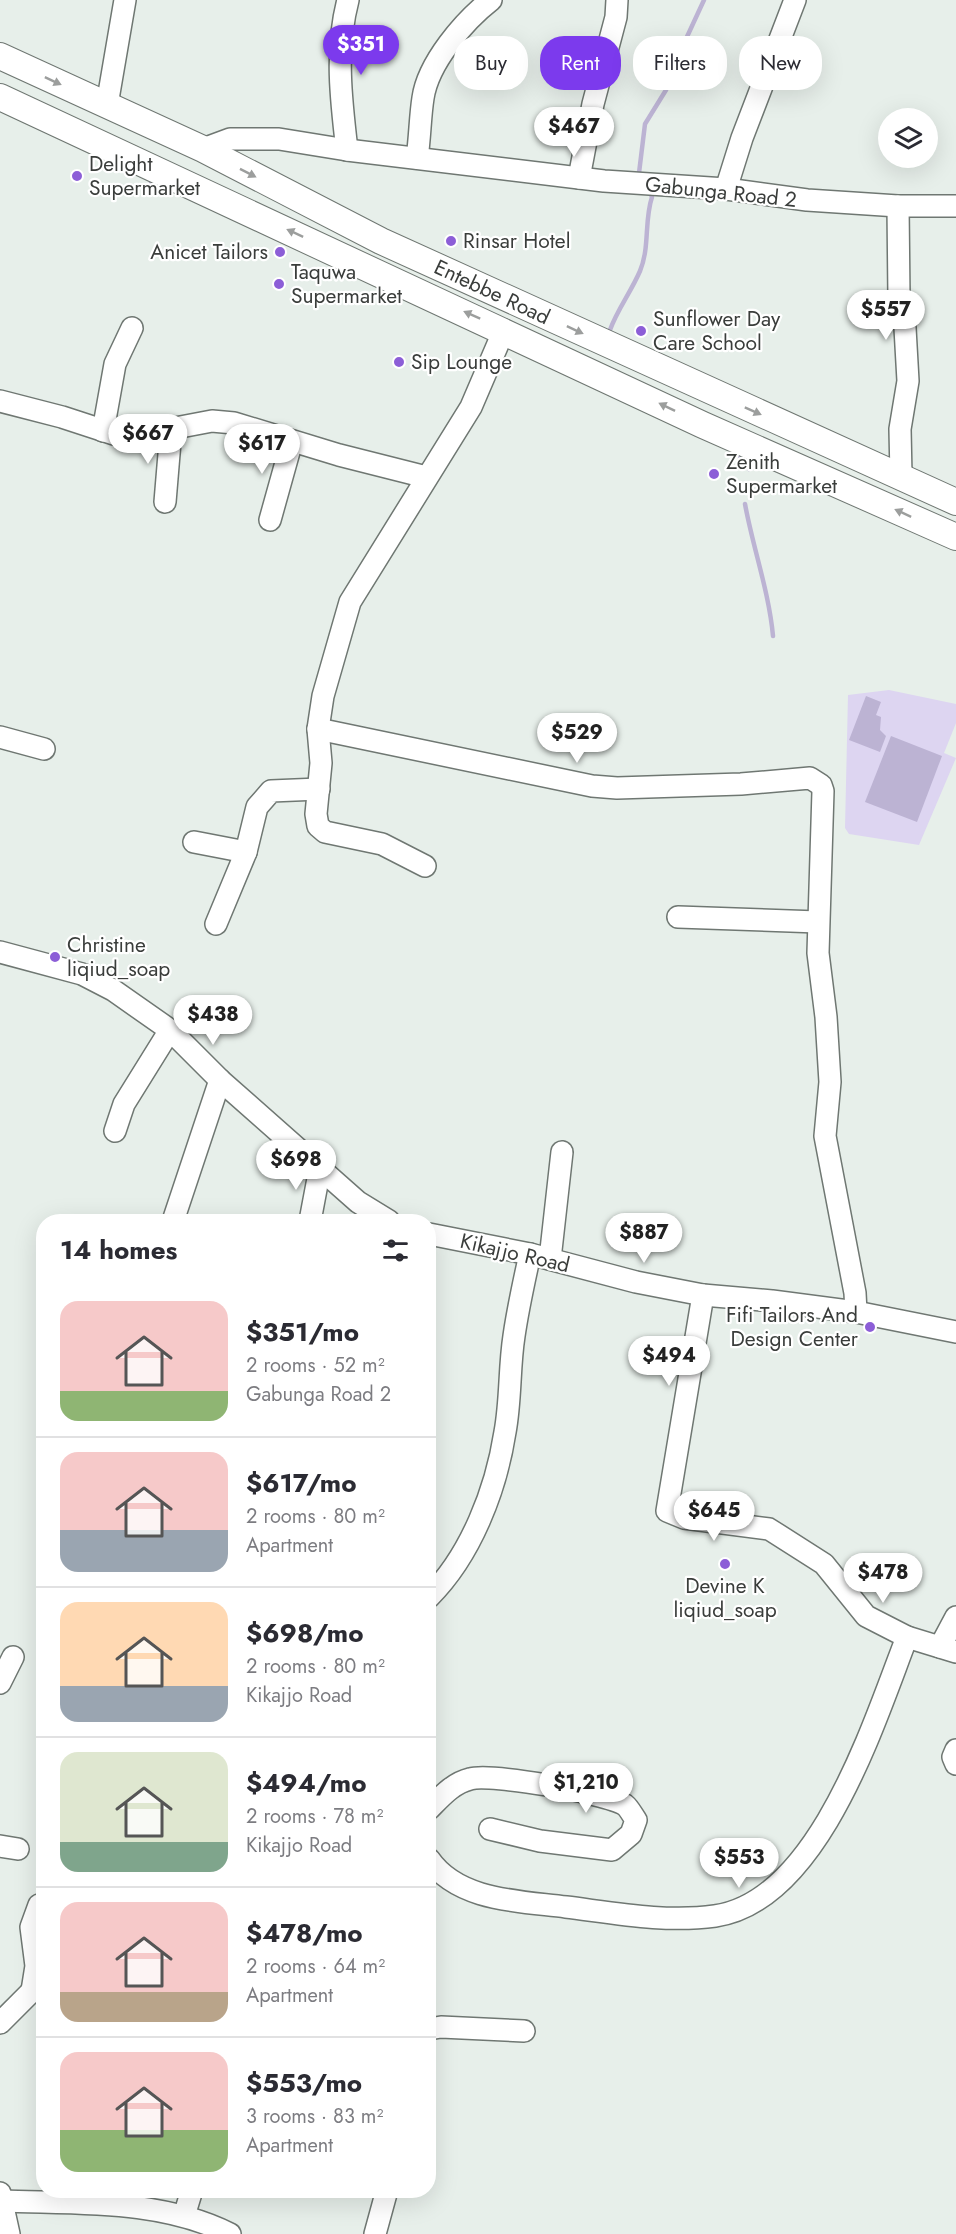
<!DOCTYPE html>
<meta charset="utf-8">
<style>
body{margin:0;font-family:Jost,sans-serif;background:#f2f2f3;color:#2b2b33;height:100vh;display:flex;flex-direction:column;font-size:22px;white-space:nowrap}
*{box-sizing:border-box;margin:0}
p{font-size:20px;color:#7c7c81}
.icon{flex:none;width:33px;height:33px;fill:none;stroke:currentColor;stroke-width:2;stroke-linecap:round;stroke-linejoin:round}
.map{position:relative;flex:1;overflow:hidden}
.side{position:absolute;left:36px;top:1214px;width:400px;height:984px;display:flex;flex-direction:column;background:#fff;border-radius:24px;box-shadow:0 6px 24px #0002}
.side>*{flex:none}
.banner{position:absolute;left:454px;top:36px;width:411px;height:54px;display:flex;gap:12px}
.controls{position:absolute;left:878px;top:108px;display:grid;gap:12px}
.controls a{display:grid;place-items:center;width:60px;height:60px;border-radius:50%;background:#fff;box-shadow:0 6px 24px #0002;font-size:30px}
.price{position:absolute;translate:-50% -51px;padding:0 14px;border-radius:21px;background:#fff;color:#222;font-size:20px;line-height:39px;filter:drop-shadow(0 2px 3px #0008)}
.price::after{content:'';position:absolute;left:50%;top:36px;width:18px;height:14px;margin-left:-9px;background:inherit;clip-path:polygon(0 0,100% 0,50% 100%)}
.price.on{background:#7c3aed;color:#fff}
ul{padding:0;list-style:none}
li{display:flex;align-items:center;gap:18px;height:150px;padding:0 24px}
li+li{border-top:2px solid #e1e1e2}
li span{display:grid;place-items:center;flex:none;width:168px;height:120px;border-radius:18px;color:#555}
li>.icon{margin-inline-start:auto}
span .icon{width:72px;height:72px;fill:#fffc;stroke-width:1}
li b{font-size:26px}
h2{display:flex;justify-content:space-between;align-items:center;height:72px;padding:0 24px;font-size:26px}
.chip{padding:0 21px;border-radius:24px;background:#fff;box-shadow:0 6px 24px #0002;font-size:21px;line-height:54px}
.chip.on{background:#7c3aed;color:#fff}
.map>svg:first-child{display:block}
.green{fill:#ddd5f1}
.water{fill:#bcb3d3}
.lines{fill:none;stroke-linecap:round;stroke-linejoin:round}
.stream{stroke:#bcb3d3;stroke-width:4.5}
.minor-casing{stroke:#6f7772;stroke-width:24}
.major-casing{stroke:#6f7772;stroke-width:28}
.minor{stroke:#fff;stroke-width:21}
.major{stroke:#fff;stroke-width:26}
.oneway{fill:#9c9e9d}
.poi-dot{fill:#8c5ed7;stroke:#fff;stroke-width:2}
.labels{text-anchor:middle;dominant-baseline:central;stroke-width:4.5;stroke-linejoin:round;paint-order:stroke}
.poi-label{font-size:21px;fill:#3a3d3b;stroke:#fff;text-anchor:start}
.street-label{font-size:21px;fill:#3a3d3b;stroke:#fff}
</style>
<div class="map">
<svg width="956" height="2234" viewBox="0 0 956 2234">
<rect width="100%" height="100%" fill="#e7efea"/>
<path class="green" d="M 889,690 L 956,704 L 956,723 L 944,753 L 956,758 L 919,845 L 849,834 L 845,828 L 848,695 Z"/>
<g class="water">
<path d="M 866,696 L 881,702 L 876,715 L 881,717 L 880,730 L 886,736 L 880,752 L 849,740 Z"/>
<path d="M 891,736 L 942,756 L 917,822 L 865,802 Z"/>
</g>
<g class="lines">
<g class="stream">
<path d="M 121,166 L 133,175"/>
<path d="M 639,173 L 645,124 L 666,90 L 673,67 L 704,0"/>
<path d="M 151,183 L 168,189"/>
<path d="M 610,330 C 617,310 631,292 640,271 C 650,247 644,221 652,197 L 649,190"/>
<path d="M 739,455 L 749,469"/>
<path d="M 745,504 C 753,548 769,592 773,636"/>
</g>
<g class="minor-casing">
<g id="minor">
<path d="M 107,105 L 125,0"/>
<path d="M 203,149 L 230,139 L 279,139 L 347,150 L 604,181 L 726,189 L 807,200 L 898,206 L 956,206"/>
<path d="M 347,150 C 341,100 335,49 348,0"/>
<path d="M 417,158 C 420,138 420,117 423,98 C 428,63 464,21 491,0"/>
<path d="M 579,178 L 593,104 L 616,17 L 617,0"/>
<path d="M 726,189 L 742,138 L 795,0"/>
<path d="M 898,206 L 899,298 L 905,328 L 908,381 L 900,429 L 901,476"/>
<path d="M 0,401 L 62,417 L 114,434 L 133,436 L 212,421 L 234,423 L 339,455 L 426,477"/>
<path d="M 103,431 L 115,364 L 132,328"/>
<path d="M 165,502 L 171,430"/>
<path d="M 270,520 L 292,441"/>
<path d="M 318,729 L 592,786 L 617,788 L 741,784 L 810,778 L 821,785 L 823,791 L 818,953 L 826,1017 L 830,1082 L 825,1136 L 855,1293 L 856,1312"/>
<path d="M 0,737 L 44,749"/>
<path d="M 194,842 L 246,852"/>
<path d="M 425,866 L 382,844 L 325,832 L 318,826 L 316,814 L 321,763 L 318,729 L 323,696 L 350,602 L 471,407 L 504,330"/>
<path d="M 678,917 L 818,922"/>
<path d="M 216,924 L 246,852 L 257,807 L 271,791 L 319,789"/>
<path d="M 0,952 L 82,974 L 113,990 L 170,1030 L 220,1080 L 358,1202 L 389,1221"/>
<path d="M 115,1131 L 124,1104 L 170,1030"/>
<path d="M 173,1221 L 220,1080"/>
<path d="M 310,1221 L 320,1168"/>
<path d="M 429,1234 L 530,1254 L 636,1282 L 703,1295 L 772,1301 L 856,1312 L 956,1332"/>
<path d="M 550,1259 L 562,1152"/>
<path d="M 703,1295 L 667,1511 L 684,1518 L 769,1529 L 824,1564 L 866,1616 L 907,1637 L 956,1652"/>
<path d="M 429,1597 C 471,1555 496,1490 505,1432 C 511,1400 509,1368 514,1336 C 518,1308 524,1281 530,1254"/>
<path d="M 940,1647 L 956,1617"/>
<path d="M 0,1683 L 13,1657"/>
<path d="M 956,1750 L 953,1757 L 956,1764"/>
<path d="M 429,1809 C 441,1797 453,1783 470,1779 C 490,1773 606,1793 625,1805 C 629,1808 633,1816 636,1820 L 631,1834 L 612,1850 L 540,1841 L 490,1829"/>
<path d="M 0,1846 L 18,1849"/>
<path d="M 429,1859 C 458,1901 519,1901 566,1907 C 614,1913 666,1923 715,1916 C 819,1901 874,1722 907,1637"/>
<path d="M 32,1991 L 36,1966 L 31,1927 L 39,1905"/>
<path d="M 0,2023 L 32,1991 L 44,1993"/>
<path d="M 429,2029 L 441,2027 L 524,2031"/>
<path d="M 0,2193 L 9,2234"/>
<path d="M 2,2201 C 78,2204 161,2199 230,2234"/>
<path d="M 184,2216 L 192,2190"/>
<path d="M 375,2234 L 387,2190"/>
</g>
</g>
<g class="major-casing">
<g id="major">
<path d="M 0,56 L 203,149 L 381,241 L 956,502"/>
<path d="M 0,97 L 703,425 L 956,537"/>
</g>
</g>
<use href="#minor" class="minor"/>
<use href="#major" class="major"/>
</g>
<defs><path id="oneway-solid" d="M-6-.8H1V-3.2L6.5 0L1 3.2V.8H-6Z" transform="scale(1.5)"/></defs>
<g class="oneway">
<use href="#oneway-solid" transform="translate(53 81) rotate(25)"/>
<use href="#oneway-solid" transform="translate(248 173) rotate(27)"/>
<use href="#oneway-solid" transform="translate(295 233) rotate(-155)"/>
<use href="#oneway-solid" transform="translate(472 315) rotate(-156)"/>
<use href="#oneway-solid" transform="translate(575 330) rotate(25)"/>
<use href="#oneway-solid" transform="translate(667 407) rotate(-154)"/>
<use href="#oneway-solid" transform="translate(753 411) rotate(24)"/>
<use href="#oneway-solid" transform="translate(903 513) rotate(-155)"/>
</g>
<g class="poi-dot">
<circle cx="77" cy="176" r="6"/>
<circle cx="451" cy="241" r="6"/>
<circle cx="280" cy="252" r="6"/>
<circle cx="279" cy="284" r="6"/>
<circle cx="641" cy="331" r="6"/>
<circle cx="399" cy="362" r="6"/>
<circle cx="714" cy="474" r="6"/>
<circle cx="55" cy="957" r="6"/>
<circle cx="870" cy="1327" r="6"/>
<circle cx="725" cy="1564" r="6"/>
</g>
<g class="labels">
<g class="poi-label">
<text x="89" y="164">Delight<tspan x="89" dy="24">Supermarket</tspan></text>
<text x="463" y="241">Rinsar Hotel</text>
<text x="268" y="252" text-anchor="end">Anicet Tailors</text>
<text x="291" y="272">Taquwa<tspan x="291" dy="24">Supermarket</tspan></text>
<text x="653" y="319">Sunflower Day<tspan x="653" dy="24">Care School</tspan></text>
<text x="411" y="362">Sip Lounge</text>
<text x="726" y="462">Zenith<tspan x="726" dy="24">Supermarket</tspan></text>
<text x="67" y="945">Christine<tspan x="67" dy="24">liqiud_soap</tspan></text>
<text x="858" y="1315" text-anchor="end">Fifi Tailors And<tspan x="858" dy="24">Design Center</tspan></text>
<text x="725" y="1586" text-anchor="middle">Devine K<tspan x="725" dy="24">liqiud_soap</tspan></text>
</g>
<g class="street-label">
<text transform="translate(721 192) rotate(6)">Gabunga Road 2</text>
<text transform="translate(492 292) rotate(25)">Entebbe Road</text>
<text transform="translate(515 1253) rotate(13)">Kikajjo Road</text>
</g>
</g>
</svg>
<div class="controls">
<a><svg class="icon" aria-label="layers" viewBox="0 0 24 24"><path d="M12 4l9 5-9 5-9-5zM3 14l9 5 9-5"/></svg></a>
</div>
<b class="price on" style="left:361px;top:76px">$351</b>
<b class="price" style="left:574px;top:158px">$467</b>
<b class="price" style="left:886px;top:341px">$557</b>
<b class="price" style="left:148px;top:465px">$667</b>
<b class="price" style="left:262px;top:475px">$617</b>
<b class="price" style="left:577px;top:764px">$529</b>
<b class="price" style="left:213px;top:1046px">$438</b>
<b class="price" style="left:296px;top:1191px">$698</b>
<b class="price" style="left:644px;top:1264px">$887</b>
<b class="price" style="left:669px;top:1387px">$494</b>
<b class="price" style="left:714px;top:1542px">$645</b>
<b class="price" style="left:883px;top:1604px">$478</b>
<b class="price" style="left:586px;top:1814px">$1,210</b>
<b class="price" style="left:739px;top:1889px">$553</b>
<div class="banner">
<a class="chip">Buy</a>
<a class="chip on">Rent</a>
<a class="chip">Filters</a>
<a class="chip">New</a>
</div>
<section class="side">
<h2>14 homes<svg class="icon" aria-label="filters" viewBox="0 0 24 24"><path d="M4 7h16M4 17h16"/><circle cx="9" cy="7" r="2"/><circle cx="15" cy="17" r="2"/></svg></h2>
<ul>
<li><span style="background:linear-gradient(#f6c9c9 75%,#8fb573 0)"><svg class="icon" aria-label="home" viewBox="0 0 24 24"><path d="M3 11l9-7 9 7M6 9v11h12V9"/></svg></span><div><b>$351/mo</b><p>2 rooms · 52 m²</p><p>Gabunga Road 2</p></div></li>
<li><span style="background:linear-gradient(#f6c9c9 65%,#9aa5b1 0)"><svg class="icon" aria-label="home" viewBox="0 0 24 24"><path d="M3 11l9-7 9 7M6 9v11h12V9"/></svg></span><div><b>$617/mo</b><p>2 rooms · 80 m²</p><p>Apartment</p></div></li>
<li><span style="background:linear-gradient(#ffd9b3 70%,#9aa5b1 0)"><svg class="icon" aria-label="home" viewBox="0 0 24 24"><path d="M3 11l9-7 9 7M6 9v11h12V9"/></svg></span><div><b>$698/mo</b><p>2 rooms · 80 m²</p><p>Kikajjo Road</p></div></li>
<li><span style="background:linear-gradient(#dfe7d0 75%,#7fa58c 0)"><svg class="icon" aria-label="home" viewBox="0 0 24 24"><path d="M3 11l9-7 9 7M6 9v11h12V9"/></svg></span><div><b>$494/mo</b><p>2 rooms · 78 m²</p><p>Kikajjo Road</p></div></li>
<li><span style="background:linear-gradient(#f6c9c9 75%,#b9a48a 0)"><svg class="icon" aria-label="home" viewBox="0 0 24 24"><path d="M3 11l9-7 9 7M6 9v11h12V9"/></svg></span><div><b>$478/mo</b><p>2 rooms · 64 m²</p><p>Apartment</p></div></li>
<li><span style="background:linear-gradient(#f6c9c9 65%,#8fb573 0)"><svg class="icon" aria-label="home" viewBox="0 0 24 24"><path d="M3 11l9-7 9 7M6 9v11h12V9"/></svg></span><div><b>$553/mo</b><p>3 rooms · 83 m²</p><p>Apartment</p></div></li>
</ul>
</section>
</div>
